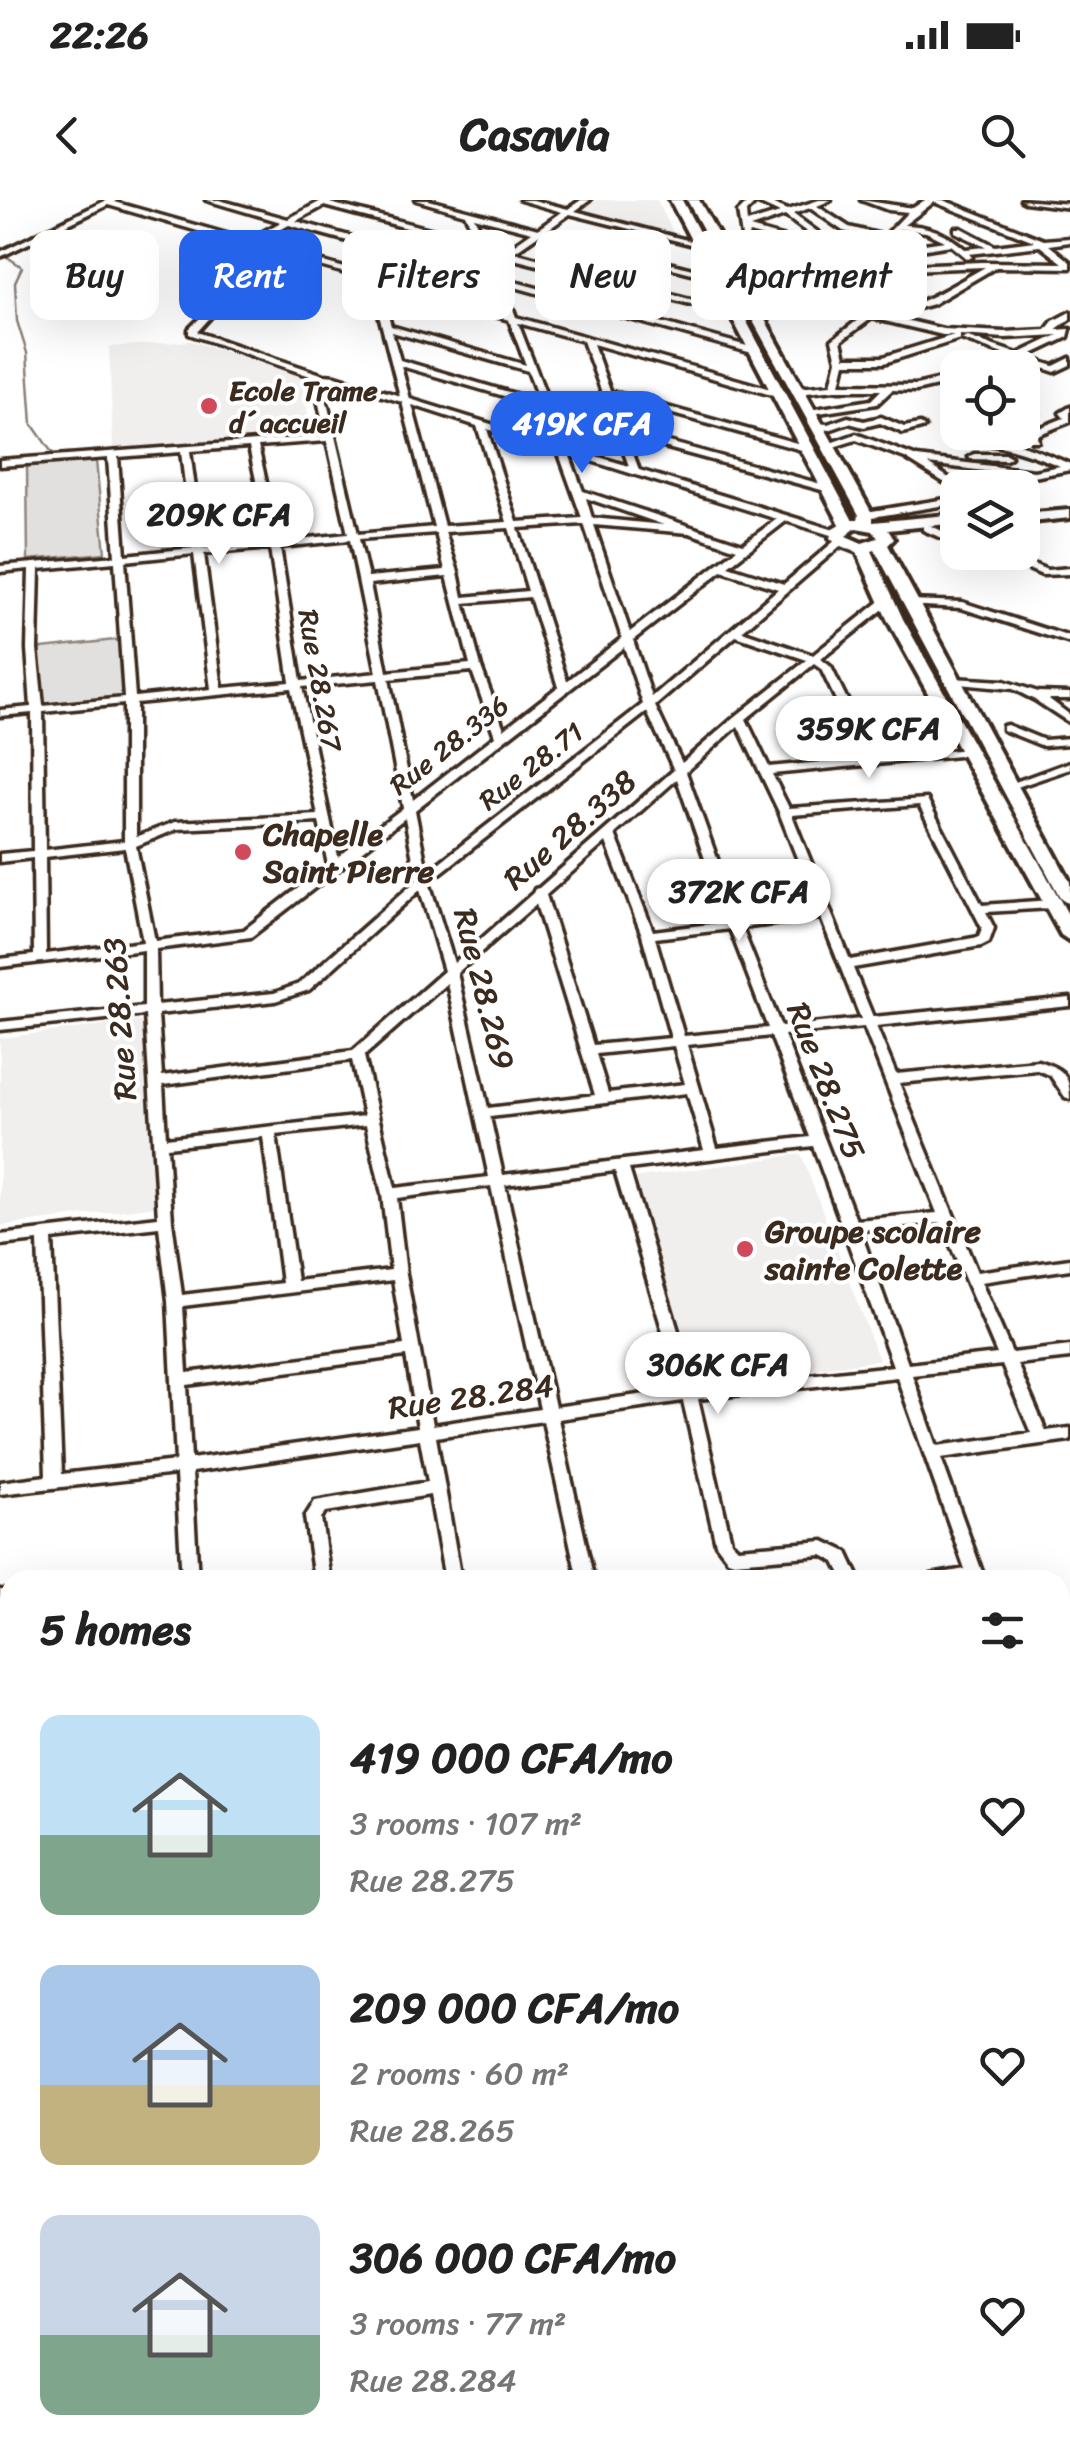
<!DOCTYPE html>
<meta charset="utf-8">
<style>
body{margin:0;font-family:Sriracha,sans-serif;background:#f6f6f6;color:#222;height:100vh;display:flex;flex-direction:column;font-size:38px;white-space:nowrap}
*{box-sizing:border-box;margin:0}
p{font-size:32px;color:#767676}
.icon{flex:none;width:55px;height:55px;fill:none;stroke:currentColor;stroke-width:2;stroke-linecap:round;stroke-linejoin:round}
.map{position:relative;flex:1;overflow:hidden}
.side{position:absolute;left:0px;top:1370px;width:1070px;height:892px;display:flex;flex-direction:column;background:#fff;border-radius:30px 30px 0 0;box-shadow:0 10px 40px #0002}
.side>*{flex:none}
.hud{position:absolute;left:30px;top:30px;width:1010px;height:90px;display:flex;gap:20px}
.controls{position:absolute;left:940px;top:150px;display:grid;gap:20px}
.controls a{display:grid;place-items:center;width:100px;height:100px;border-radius:20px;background:#fff;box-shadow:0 10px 40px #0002;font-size:50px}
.price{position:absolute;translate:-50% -85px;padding:0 22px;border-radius:35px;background:#fff;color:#222;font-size:32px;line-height:65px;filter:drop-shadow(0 2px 5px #0008)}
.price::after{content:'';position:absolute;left:50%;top:60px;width:30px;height:22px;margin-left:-15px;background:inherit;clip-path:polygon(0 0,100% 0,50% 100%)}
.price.selected{background:#2563eb;color:#fff}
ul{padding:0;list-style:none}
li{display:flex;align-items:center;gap:30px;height:250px;padding:0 40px}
li span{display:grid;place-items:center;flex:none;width:280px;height:200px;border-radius:20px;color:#555}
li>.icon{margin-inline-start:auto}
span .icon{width:120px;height:120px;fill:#fffc;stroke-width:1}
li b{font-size:42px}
h2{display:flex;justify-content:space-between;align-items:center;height:120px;padding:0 40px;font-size:42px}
.tag{padding:0 35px;border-radius:20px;background:#fff;box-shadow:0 10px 40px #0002;font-size:35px;line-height:90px}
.tag.selected{background:#2563eb;color:#fff}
.status{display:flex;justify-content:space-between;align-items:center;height:70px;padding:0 50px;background:#fff;direction:ltr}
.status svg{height:28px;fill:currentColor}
header{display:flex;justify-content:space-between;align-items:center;height:130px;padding:0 40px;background:#fff;font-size:45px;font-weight:800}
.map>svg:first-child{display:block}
.built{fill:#f1efee}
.green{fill:#e2e0de;stroke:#8e857e;stroke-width:2.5}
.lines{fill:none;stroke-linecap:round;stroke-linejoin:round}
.stream{stroke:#887e77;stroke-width:2.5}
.street-casing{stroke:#3b2a1e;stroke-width:7}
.secondary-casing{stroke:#3b2a1e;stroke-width:8}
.street{fill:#fff;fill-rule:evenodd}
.secondary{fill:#fff;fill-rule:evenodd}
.poi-dot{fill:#d1495b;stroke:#fff;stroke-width:4}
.labels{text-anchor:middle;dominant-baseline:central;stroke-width:8;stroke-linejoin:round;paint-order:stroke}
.far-poi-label{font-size:28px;font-weight:bold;fill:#3b2a1e;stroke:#fff;text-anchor:start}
.far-street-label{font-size:28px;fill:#3b2a1e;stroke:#fff}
.street-label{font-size:32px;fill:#3b2a1e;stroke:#fff}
.poi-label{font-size:32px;font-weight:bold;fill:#3b2a1e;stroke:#fff;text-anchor:start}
</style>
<div class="status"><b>22:26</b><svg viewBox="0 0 49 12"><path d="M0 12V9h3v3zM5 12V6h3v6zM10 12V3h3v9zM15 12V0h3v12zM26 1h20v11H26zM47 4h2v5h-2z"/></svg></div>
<header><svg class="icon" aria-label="back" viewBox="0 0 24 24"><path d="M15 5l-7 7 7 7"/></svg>Casavia<svg class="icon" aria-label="search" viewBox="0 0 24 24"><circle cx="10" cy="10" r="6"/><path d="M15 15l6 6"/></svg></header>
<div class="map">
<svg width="1070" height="2261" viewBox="0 0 1070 2261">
<rect width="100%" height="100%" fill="#fff"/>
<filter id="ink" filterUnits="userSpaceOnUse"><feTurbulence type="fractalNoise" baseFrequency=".01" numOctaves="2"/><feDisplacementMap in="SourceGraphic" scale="20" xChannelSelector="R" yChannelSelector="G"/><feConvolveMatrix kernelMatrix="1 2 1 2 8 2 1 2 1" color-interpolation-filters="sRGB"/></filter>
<g filter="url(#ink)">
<g class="built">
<path d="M 596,0 L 657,0 L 675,36 L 593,16 L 583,9 Z"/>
<path d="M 191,141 L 301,176 L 312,236 L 119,251 L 113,248 L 109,147 Z"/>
<path d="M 149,820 L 165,1005 L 0,1026 L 0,838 Z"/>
<path d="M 801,954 L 879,1160 L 695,1187 L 632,978 Z"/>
</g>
<g class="green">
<path d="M 96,261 L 105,353 L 28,360 L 27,266 Z"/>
<path d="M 125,439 L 126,498 L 37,506 L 32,449 Z"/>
</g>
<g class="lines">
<path class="stream" d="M 0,52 L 22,67 L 15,82 L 17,121 L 27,153 L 32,224 L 60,264"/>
<g class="street-casing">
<g id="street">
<path d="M 107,0 L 117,0 L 114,2 L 248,40 L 281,22 L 206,0 L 219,0 L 288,19 L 323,0 L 333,0 L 330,3 L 479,42 L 465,14 L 416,0 L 429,0 L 538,29 L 562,12 L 520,0 L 533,0 L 568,9 L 581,0 L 590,0 L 575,11 L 702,44 L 698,46 L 570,14 L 546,31 L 719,76 L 719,80 L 540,34 L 514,52 L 738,112 L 738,116 L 502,56 L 491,51 L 501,78 L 758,149 L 758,153 L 752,153 L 504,84 L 516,117 L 781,192 L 781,196 L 775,196 L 593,144 L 610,191 L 811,247 L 811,251 L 805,251 L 612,197 L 625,230 L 832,287 L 832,291 L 829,292 L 627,237 L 639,270 L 841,332 L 841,336 L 837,337 L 786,321 L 728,366 L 784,384 L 837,339 L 846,341 L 742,431 L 813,455 L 883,399 L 891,399 L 891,403 L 821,459 L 831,467 L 875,557 L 969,549 L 975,552 L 969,555 L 772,574 L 789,608 L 927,599 L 982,705 L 1052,700 L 1058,704 L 1052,708 L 986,712 L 994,728 L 989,742 L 981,746 L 853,768 L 873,817 L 1070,798 L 1070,806 L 876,826 L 896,874 L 1038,861 C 1061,868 1070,873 1070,899 L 1065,897 L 1050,875 L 1037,870 L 899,883 L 977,1072 L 1070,1059 L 1070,1069 L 981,1082 L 1012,1153 L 1070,1146 L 1070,1158 L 1017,1164 L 1046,1231 L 1070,1228 L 1070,1240 L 941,1258 L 985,1380 L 929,1380 L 931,1375 L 965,1369 L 897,1177 L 698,1199 L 731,1341 L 738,1348 L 824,1341 L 847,1352 L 860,1380 L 844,1380 L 835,1362 L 822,1355 L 734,1362 L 728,1360 L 716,1344 L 683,1201 L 558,1219 L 594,1380 L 578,1380 L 543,1221 L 436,1237 L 461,1380 L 445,1380 L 430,1295 L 326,1312 L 321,1318 L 330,1380 L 314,1380 L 305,1317 L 315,1301 L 428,1282 L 420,1239 L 192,1272 L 198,1380 L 182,1380 L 176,1274 L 0,1294 L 0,1282 L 46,1276 L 38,1041 L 0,1045 L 0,1035 L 158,1017 L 145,815 L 0,830 L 0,822 L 144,807 L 144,750 L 0,767 L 0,759 L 34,755 L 33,658 L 0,662 L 0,654 L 33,651 L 32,513 L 0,516 L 0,510 L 31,507 L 27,449 L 29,369 L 0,372 L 0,366 L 115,356 L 108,258 L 0,266 L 0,260 L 326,236 L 313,177 L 189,134 L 189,129 L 218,100 C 211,79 213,61 217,41 L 222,38 L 108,5 L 0,57 L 0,52 ZM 324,6 L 482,48 L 492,76 L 296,21 ZM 474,17 L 532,32 L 506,50 L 488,45 ZM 289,25 L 406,57 L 373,76 L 256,43 ZM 231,41 L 370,80 L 400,196 L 336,176 L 324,175 L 197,132 L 226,100 C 220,80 221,63 225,42 ZM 413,59 L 494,81 L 506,114 L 381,78 ZM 379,83 L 509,120 L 526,165 L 391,126 ZM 518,123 L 583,141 L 629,266 L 566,247 ZM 392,132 L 528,171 L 539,201 L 400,160 ZM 401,166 L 542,207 L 556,244 L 410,199 ZM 322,181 L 332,181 L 402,202 L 434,327 L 358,334 ZM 412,205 L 477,226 L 507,322 L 444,326 ZM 487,229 L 558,251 L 582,318 L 517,322 ZM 327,241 L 348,334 L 279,341 L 258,246 ZM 249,247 L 269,342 L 203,348 L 190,251 ZM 181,252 L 193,348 L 125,355 L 118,257 ZM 569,254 L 777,319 L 743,344 L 583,291 ZM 586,298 L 664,325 L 592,318 ZM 584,324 L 622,438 L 567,481 L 518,328 ZM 594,325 L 689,333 L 737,349 L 630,432 ZM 509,328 L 528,391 L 463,397 L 458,372 L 445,332 ZM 436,333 L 445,370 L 368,377 L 359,339 ZM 350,340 L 377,473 L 301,481 L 280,347 ZM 270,348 L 290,482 L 222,488 L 204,354 ZM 194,354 L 211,489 L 135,497 L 125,361 ZM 115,362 L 124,498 L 43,506 L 37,449 L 39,369 ZM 722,371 L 778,389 L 652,497 L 633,440 ZM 447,376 L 470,464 L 387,472 L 370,384 ZM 530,397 L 558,487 L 504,529 L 481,467 L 464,403 ZM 736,436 L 807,460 L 736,516 L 682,563 L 655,506 ZM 624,447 L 643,504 L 427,672 L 415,610 ZM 814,464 L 821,469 L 864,558 L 769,567 L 746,519 ZM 472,471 L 495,536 L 413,600 L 389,479 ZM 378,480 L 403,608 L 338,657 L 302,487 ZM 291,488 L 318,615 L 175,622 L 136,637 L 136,503 ZM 124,504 L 124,641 L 45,650 L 43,512 ZM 647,512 L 674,570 L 539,688 L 535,689 L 533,693 L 454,763 L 429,682 ZM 738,526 L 779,612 L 818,711 L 739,720 L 686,572 ZM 677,579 L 727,722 L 653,731 L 615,634 ZM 919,605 L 982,728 L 979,737 L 850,760 L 792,615 ZM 405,618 L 417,680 L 299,784 L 274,793 L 157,805 L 156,749 L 251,737 ZM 319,622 L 328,665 L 244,730 L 155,741 L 136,646 L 177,629 ZM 606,642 L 642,735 L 671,838 L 593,845 L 546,695 ZM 125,648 L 143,742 L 46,754 L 45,657 ZM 420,690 L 444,771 L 353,851 L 162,876 L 158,814 L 275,801 L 309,790 ZM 536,704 L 595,895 L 488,908 L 457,773 ZM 821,718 L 861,819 L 781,827 L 742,728 ZM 730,729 L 768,828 L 684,836 L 655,738 ZM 447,783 L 489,977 L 395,988 L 364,856 ZM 864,827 L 937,1013 L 856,1020 L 784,835 ZM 771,836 L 810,937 L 717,948 L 687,845 ZM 674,846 L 685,884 L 608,893 L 596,854 ZM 352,860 L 364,916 L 166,938 L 163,885 ZM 687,893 L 704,950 L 503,975 L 490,917 ZM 366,925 L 382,994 L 391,1070 L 297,1081 L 276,935 ZM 263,937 L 282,1083 L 182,1095 L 172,1021 L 167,947 ZM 813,946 L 893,1166 L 695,1187 L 629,969 ZM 615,971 L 680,1189 L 555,1207 L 505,985 ZM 491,986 L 540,1209 L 433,1225 L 406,1074 L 397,998 ZM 941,1023 L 997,1154 L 908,1164 L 860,1030 ZM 159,1027 L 168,1101 L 176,1261 L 62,1274 L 52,1039 ZM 393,1080 L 404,1145 L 187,1173 L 183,1106 ZM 406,1156 L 418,1227 L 191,1259 L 187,1185 ZM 1002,1165 L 1031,1233 L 937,1246 L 912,1175 Z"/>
<path d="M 750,0 L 764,0 L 788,10 L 819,0 L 831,0 L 817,6 L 849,27 L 885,36 L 908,12 L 888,10 L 861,0 L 913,8 L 925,0 L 943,0 L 1044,40 L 1070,38 L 1070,42 L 1049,45 L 1070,62 L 1070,68 L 996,67 L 933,104 L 888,116 L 943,129 L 1005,132 L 1046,130 L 1053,121 L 1070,112 L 1070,119 L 1055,130 L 1070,129 L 1068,137 L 1026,157 L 1054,166 L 1070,158 L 1070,165 L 1055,172 L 1019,160 L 1003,168 L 991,168 L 1011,157 L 961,139 L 968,137 L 1018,154 L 1058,135 L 1005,138 L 960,135 L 960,139 L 884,163 L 845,163 L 840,184 L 916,185 L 958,175 L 958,181 L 916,191 L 892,190 L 877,204 L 806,215 L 806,211 L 809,210 L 871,200 L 881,190 L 835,190 L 797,194 L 792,191 L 797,188 L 831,185 L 837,160 L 832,140 L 863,116 L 806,102 L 763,87 L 738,87 L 734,84 C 759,75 785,90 810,97 C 825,102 841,105 856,109 L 866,96 L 883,89 L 852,75 L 852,72 L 836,73 L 718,54 C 747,44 799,62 830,67 C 844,68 858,67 871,66 L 869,57 L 881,40 L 843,31 L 810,8 L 793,14 L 834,44 L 834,48 L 828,48 L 785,16 L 750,28 L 867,61 L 867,65 L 749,33 L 748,37 L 742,37 L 738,12 ZM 756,2 L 780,13 L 747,23 L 746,12 ZM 934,2 L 1034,41 L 1035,41 L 995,46 L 961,28 L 955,28 L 955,32 L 986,47 L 965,49 C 947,33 928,25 904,25 ZM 899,29 L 926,32 L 945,41 L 883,50 ZM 951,45 L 968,59 L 972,57 L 969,54 L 1040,46 L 1062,63 L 983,62 L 880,66 L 877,57 ZM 985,67 C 947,88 907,117 864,111 L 872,100 L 894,89 L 859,72 ZM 872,118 L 943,135 L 954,135 L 883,157 L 845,157 L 841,141 Z"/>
<path d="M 1021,0 L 1070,4 L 1070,8 L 1025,2 Z"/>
<path d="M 1070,207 L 1070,222 L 1037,235 L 1038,241 L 1032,241 L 1022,228 L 1030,212 L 1038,214 L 1031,226 L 1034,230 L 1064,218 L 1060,213 Z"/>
<path d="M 848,217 L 864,221 L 881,217 L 904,227 L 920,224 L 925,227 L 903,233 L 880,223 L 864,227 L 849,223 L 829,230 L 811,226 L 816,223 L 828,224 Z"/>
<path d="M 856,234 L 917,257 L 1034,271 L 1060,266 C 1036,256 1012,247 987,244 C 973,241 959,247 946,242 C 983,228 1028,246 1063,261 L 1070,264 L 1070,270 L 1034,277 L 928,264 L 961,286 L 963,288 L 958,288 L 958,291 L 905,258 L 856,240 L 827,249 L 822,246 Z"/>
<path d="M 974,254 L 1006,254 L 1011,257 L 1006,260 L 971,259 L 969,257 Z"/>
<path d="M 958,297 L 958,303 L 866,318 L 861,315 L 866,312 Z"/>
<path d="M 1022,301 L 1031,309 L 1031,313 L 1022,311 Z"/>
<path d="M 923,326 L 931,326 L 958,338 L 958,345 L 923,330 Z"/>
<path d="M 990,352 L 1005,352 L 1047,370 L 1070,368 L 1070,374 L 1042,375 Z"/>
<path d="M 910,400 L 962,402 L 1070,437 L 1070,443 L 961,408 L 906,405 L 906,401 Z"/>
<path d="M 952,478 L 1004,481 L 1038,492 L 1070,493 L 1070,499 L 1049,499 L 1070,515 L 1070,523 L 1035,500 L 1013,489 L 948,483 L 948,479 Z"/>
<path d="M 1007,525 L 1044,540 L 1070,538 L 1070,544 L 1043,546 L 1003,530 L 1003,526 Z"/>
<path d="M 1070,562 L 1070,569 L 1014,588 L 1006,588 L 1004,586 Z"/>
<path d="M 0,1390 L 10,1391 L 10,1405 L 0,1404 Z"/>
<path d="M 10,1464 L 10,1478 L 0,1480 L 0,1466 Z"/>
<path d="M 1060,1583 L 1066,1585 L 1070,1594 L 1070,1625 L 1064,1623 L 1060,1614 Z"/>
<rect x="0" y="1606" width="10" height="16"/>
<path d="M 1070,1666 L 1070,1684 L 1060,1686 L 1060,1668 Z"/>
<path d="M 1070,1952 L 1070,1972 L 1060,1974 L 1060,1954 Z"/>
<path d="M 10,2000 L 10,2020 L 0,2021 L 0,2001 Z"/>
<path d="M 1070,2095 L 1070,2118 L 1060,2123 L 1060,2100 Z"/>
<path d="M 1070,2235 L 1070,2257 L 1060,2259 L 1052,2256 L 1051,2252 L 1060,2252 L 1060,2237 Z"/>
<path d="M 72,2252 L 95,2252 L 91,2261 L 68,2261 Z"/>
<rect x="244" y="2252" width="22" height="9"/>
<path d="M 453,2252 L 479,2252 L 483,2261 L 457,2261 Z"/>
<path d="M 596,2252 L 618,2252 L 619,2261 L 597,2261 Z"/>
<path d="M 771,2252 L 793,2252 L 795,2261 L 773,2261 Z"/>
<path d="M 971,2252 L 1045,2252 L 1039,2261 L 974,2261 Z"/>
</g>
</g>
<g class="secondary-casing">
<g id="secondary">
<path d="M 670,0 L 682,0 L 852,319 L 858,319 L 859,315 L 687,0 L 699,0 L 873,315 L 873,322 L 958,314 L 958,323 L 888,330 L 894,339 L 888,345 L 1070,682 L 1070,705 L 1061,699 L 875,350 L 872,351 L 903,419 L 1070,718 L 1070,741 L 1061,735 L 887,419 L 857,352 L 838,345 L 830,338 L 833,328 L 840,324 ZM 856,328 L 873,331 L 878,338 L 862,343 L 846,336 Z"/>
<path d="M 1070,310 L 1070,318 L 1022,323 L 1022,314 Z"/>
<path d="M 1070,1544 L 1070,1568 L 1060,1569 L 1060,1545 Z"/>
<path d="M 10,1712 L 10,1738 L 0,1739 L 0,1713 Z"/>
</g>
</g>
<use href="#street" class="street"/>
<use href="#secondary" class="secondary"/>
</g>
</g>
<g class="poi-dot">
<circle cx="209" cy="206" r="10"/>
<circle cx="243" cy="652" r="10"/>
<circle cx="745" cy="1049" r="10"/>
</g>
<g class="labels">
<g class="far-poi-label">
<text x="229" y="190">Ecole Trame<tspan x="229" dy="32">d´accueil</tspan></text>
</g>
<g class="far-street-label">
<text transform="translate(320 480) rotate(80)">Rue 28.267</text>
<text transform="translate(449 545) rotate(-38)">Rue 28.336</text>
<text transform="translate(531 566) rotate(-38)">Rue 28.71</text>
</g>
<g class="street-label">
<text transform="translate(570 630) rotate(-41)">Rue 28.338</text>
<text transform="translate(484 789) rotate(76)">Rue 28.269</text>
<text transform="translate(120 819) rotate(-94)">Rue 28.263</text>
<text transform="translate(826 881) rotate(69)">Rue 28.275</text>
<text transform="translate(471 1197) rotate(-8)">Rue 28.284</text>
</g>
<g class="poi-label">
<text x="263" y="634">Chapelle<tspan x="263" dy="37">Saint Pierre</tspan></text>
<text x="765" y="1031">Groupe scolaire<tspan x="765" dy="37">sainte Colette</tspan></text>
</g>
</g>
</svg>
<div class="controls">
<a><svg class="icon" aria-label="locate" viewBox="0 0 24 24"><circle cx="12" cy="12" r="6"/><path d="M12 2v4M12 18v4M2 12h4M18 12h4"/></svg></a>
<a><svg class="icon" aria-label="layers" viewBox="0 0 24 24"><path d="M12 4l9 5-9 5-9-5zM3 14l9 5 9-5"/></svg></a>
</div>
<b class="price selected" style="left:582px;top:276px">419K CFA</b>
<b class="price" style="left:219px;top:367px">209K CFA</b>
<b class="price" style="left:869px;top:581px">359K CFA</b>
<b class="price" style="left:739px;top:744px">372K CFA</b>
<b class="price" style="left:718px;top:1217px">306K CFA</b>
<div class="hud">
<a class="tag">Buy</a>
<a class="tag selected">Rent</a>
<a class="tag">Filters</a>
<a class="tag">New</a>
<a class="tag">Apartment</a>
</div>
<section class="side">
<h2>5 homes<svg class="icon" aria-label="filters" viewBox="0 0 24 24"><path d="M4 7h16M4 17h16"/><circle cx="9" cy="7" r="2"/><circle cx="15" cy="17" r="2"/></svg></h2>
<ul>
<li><span style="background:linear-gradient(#bfe0f5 60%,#7fa58c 0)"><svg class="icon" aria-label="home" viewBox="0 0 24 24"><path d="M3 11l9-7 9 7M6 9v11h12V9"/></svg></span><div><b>419 000 CFA/mo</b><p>3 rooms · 107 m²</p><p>Rue 28.275</p></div><svg class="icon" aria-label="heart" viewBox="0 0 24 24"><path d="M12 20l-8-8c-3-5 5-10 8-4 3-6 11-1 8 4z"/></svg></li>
<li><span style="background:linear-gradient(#a9c7e8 60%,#c2b280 0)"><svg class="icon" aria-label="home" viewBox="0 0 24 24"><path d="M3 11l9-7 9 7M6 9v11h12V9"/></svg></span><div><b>209 000 CFA/mo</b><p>2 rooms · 60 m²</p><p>Rue 28.265</p></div><svg class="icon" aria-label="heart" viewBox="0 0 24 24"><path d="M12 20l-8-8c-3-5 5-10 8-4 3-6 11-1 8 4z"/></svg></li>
<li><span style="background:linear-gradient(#c9d6e8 60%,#7fa58c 0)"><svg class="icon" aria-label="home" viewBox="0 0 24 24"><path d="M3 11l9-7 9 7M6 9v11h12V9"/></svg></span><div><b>306 000 CFA/mo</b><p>3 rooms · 77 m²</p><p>Rue 28.284</p></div><svg class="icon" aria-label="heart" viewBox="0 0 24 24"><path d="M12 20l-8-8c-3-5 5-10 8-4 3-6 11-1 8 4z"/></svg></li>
</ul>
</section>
</div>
